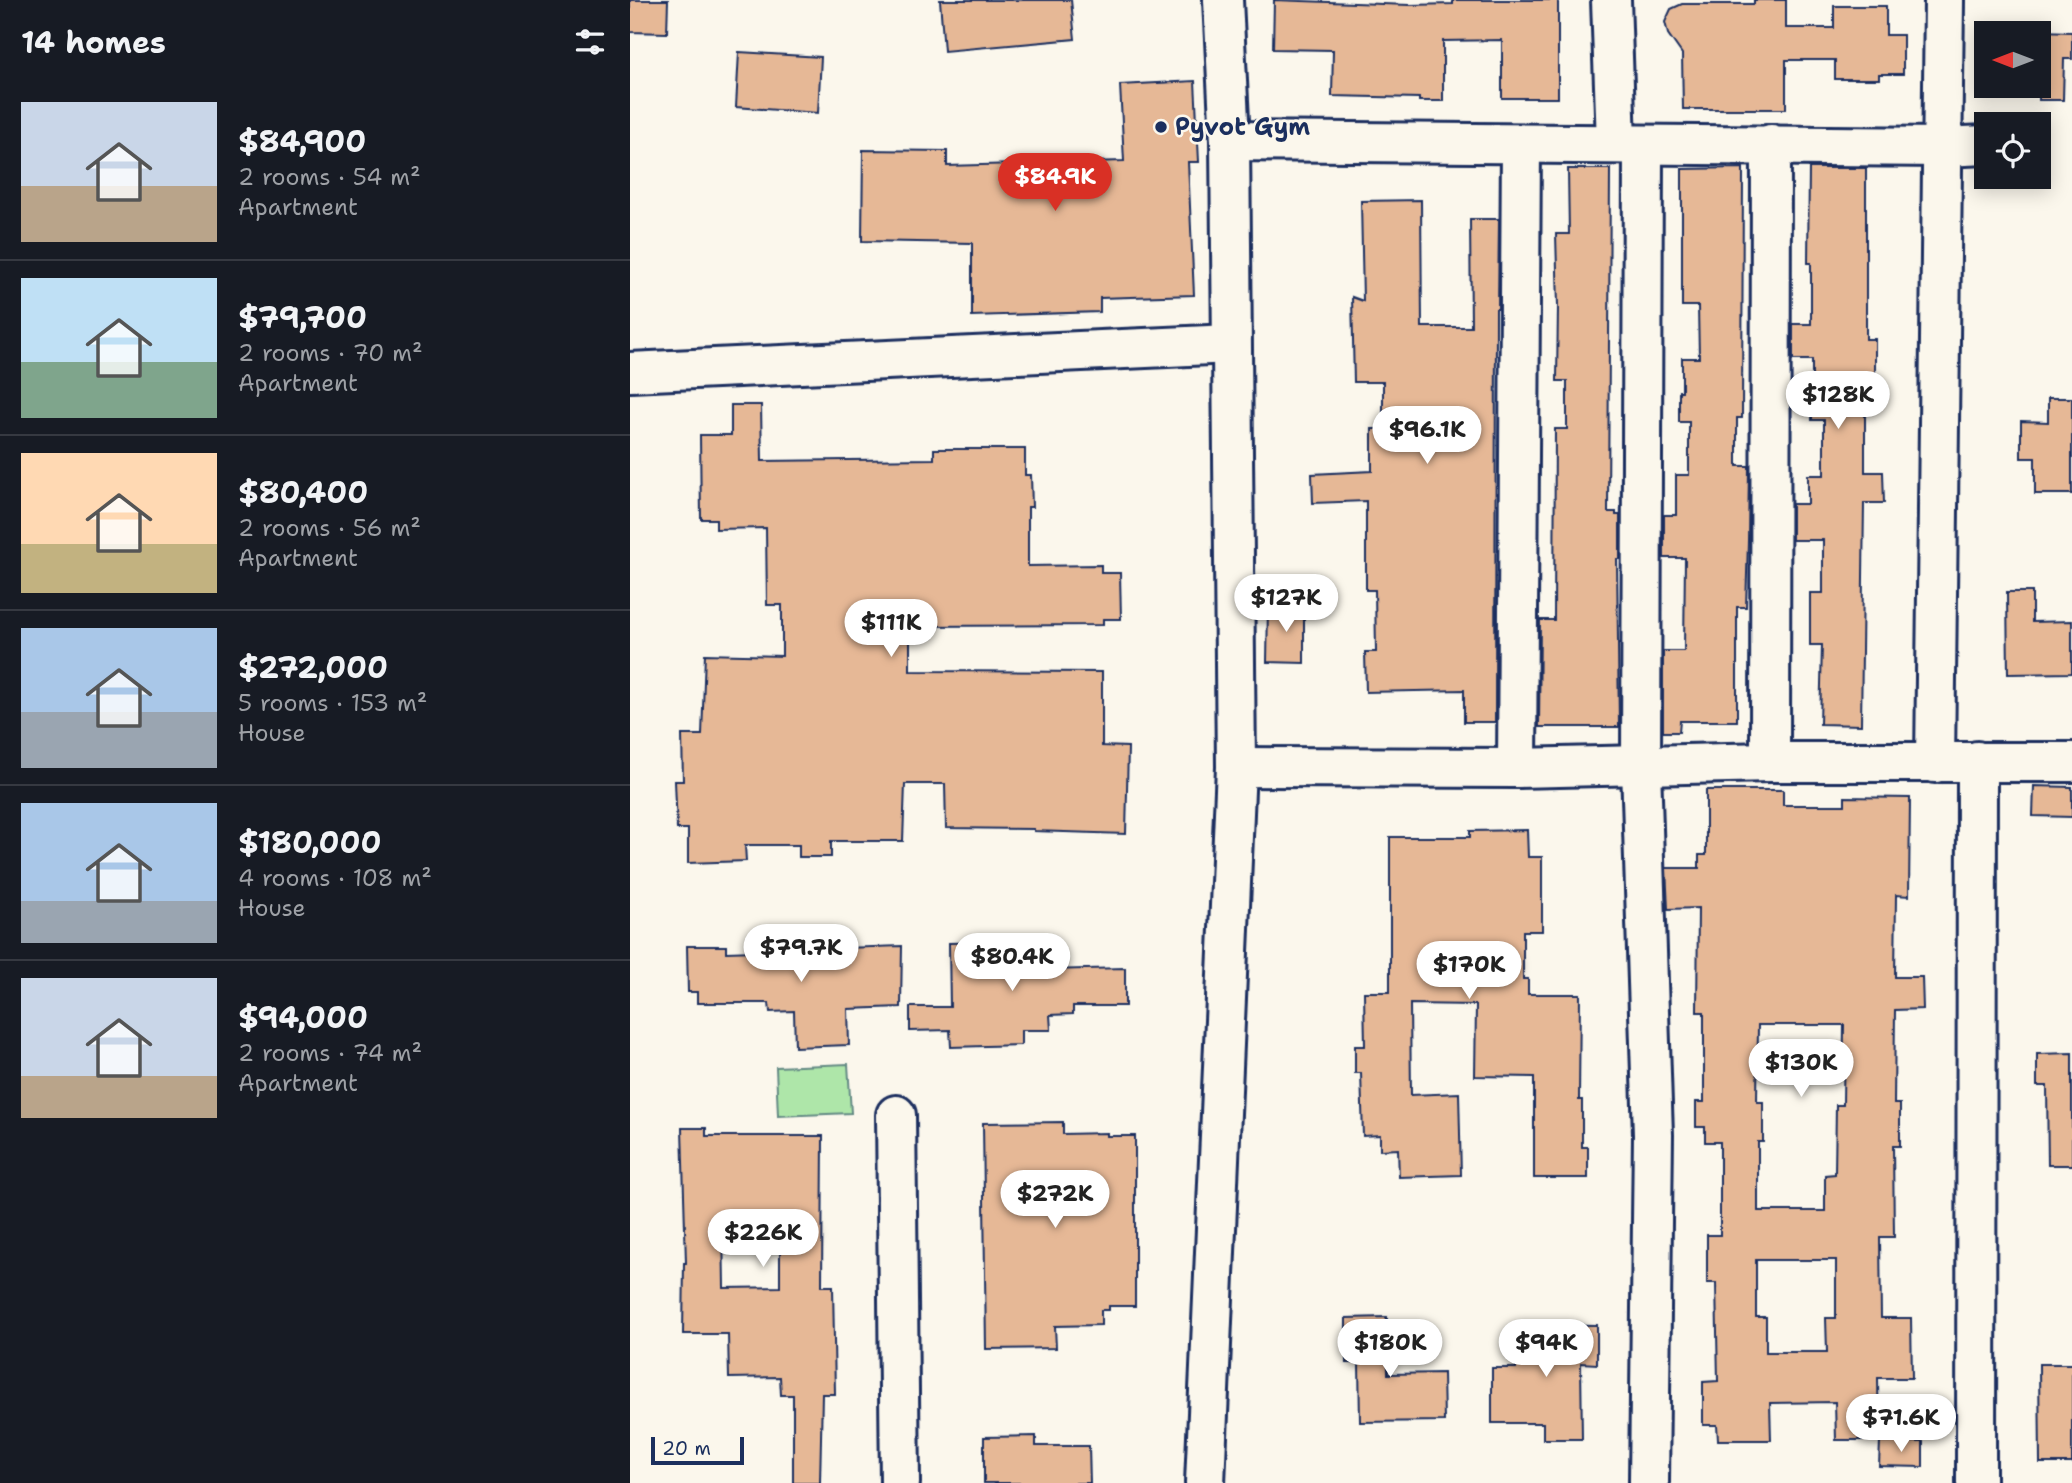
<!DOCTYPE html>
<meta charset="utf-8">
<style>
body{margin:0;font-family:"Shantell Sans",sans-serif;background:#20242c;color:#f1f3f6;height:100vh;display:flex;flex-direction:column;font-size:26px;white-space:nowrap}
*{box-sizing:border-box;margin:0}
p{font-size:23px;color:#9ea1a6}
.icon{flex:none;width:38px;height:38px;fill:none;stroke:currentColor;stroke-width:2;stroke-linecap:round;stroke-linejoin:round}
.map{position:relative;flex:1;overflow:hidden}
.details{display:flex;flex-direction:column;background:#171b24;width:630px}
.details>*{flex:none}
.needle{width:46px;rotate:270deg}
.fabs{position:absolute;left:1344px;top:21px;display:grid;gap:14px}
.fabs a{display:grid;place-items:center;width:77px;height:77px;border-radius:0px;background:#171b24;box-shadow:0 4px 18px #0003;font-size:35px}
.scale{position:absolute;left:21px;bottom:18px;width:93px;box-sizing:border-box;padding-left:7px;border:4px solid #1b2f5e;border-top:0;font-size:19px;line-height:24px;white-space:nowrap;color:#1b2f5e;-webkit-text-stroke:5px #fbf7ec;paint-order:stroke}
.price{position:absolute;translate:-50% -60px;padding:0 16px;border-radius:24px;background:#fff;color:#222;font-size:23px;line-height:46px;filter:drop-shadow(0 2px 4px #0008)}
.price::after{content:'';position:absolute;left:50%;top:42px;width:21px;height:16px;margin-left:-10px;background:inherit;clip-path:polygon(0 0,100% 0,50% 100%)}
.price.active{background:#d93025;color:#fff}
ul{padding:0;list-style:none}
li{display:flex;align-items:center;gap:21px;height:175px;padding:0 21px}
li+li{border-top:2px solid #363941}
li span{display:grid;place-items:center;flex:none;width:196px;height:140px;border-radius:0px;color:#555}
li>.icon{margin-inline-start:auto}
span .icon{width:84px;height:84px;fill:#fffc;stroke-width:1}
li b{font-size:30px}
h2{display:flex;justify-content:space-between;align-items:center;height:84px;padding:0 21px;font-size:30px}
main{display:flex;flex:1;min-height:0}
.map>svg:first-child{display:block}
.green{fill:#aee6a9;stroke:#648a84;stroke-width:2}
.building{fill:#e6b896;stroke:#1b2f5e;stroke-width:2;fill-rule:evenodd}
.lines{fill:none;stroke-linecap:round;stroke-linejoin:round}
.minor-casing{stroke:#1b2f5e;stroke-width:44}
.minor{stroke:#fbf7ec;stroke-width:38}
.poi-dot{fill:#1b2f5e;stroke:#fbf7ec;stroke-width:2.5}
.labels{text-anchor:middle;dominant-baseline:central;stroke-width:5;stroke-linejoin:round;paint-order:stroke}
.poi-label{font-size:24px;font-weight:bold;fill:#1b2f5e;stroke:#fbf7ec;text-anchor:start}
</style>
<main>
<section class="details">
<h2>14 homes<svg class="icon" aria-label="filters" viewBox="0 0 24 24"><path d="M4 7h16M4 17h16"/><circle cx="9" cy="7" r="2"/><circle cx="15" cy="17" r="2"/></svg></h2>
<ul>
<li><span style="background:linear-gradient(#c9d6e8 60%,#b9a48a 0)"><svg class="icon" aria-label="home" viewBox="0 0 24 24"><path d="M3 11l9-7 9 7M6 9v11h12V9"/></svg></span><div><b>$84,900</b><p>2 rooms · 54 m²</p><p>Apartment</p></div></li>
<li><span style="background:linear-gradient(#bfe0f5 60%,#7fa58c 0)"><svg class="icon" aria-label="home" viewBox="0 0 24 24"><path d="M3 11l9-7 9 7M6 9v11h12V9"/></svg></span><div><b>$79,700</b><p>2 rooms · 70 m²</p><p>Apartment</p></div></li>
<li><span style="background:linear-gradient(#ffd9b3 65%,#c2b280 0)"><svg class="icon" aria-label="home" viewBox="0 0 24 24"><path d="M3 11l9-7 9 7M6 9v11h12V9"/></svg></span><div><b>$80,400</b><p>2 rooms · 56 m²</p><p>Apartment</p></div></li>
<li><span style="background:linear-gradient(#a9c7e8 60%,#9aa5b1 0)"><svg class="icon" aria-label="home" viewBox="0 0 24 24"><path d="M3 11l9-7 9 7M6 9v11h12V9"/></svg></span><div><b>$272,000</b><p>5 rooms · 153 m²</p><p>House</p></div></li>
<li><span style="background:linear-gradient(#a9c7e8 70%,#9aa5b1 0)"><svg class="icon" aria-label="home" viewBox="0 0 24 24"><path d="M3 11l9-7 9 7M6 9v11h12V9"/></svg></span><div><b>$180,000</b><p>4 rooms · 108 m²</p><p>House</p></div></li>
<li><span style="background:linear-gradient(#c9d6e8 70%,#b9a48a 0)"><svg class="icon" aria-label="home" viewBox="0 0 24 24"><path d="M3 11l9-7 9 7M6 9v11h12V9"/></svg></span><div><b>$94,000</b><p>2 rooms · 74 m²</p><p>Apartment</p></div></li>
</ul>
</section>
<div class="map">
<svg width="1442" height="1483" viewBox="0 0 1442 1483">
<rect width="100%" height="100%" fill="#fbf7ec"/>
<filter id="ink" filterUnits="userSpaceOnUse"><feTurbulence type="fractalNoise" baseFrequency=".0143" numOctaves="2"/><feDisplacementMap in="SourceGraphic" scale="14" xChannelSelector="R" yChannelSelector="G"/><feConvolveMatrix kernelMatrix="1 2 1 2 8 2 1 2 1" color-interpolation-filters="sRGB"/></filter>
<g filter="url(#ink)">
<path class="green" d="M 218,1064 L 221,1113 L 148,1116 L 146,1067 Z"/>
<g class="building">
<path d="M 0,0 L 38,0 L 37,33 L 0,32 Z"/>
<path d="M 310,0 L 441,0 L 445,39 L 314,51 Z"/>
<path d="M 644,0 L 779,5 L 823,4 L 823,0 L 928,0 L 928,98 L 872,98 L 872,40 L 813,41 L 813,101 L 789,101 L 789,98 L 702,96 L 703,50 L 643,49 Z"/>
<path d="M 1124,0 L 1156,0 L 1156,28 L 1204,28 L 1204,6 L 1256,6 L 1256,35 L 1273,35 L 1273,74 L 1249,74 L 1249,79 L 1205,79 L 1205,60 L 1156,60 L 1156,109 L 1053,109 L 1052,54 L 1038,34 L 1035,22 L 1041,9 L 1052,4 L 1124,4 Z"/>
<path d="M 1409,31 L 1442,32 L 1442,59 L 1434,59 L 1433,100 L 1409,100 Z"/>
<path d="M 109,52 L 191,57 L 188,113 L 106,107 Z"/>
<path d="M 565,81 L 569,162 L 558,162 L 564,295 L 470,298 L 470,312 L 342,316 L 342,243 L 232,241 L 233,150 L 317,151 L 317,166 L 494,161 L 490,85 Z"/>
<path d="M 1113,168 L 1112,418 L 1107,418 L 1107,466 L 1119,466 L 1118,540 L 1116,607 L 1107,607 L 1107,721 L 1050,721 L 1049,732 L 1033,732 L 1033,651 L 1054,651 L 1055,558 L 1034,558 L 1034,515 L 1046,515 L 1046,475 L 1059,475 L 1059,422 L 1049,422 L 1049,391 L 1052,391 L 1052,358 L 1069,358 L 1068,306 L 1052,306 L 1052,169 Z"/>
<path d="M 1179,168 L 1236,168 L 1236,339 L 1245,339 L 1245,380 L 1235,380 L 1235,472 L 1253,472 L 1254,503 L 1234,503 L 1231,725 L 1190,724 L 1192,645 L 1180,645 L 1180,593 L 1193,593 L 1193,540 L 1162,540 L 1162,504 L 1178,504 L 1178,475 L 1194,475 L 1194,420 L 1182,420 L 1182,360 L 1163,360 L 1163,324 L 1181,324 L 1181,263 L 1178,263 Z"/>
<path d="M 938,169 L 980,169 L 978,512 L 986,512 L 986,515 L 990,515 L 990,559 L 987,559 L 989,727 L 909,727 L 910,620 L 924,620 L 925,429 L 937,429 L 937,381 L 927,381 L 928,306 L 926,234 L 939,234 Z"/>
<path d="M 791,200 L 792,327 L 841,327 L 840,219 L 869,219 L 868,309 L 866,309 L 865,722 L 834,722 L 834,690 L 736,692 L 735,652 L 746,652 L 745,590 L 736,590 L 736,501 L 683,503 L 682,474 L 742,471 L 742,429 L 753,429 L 753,382 L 724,382 L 722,297 L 733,301 L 731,201 Z"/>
<path d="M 1418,398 L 1442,398 L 1442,494 L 1405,494 L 1405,458 L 1391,458 L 1391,421 L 1418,422 Z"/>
<path d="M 101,405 L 131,405 L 132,461 L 304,459 L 304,449 L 395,449 L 395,475 L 401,475 L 402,507 L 398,507 L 398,566 L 471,565 L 471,573 L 490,573 L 491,619 L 473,619 L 473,625 L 280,626 L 280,671 L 472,672 L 472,746 L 498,747 L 496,834 L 404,831 L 404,829 L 316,828 L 315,784 L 275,784 L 273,841 L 201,841 L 201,857 L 169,857 L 169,845 L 115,845 L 116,861 L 58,863 L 58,829 L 47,829 L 45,781 L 53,781 L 52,735 L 72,735 L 75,654 L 152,656 L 152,605 L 137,605 L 136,528 L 86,529 L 86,519 L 71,519 L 70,435 L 101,435 Z"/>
<path d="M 1377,592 L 1402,592 L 1402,622 L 1442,621 L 1442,673 L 1378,674 Z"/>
<path d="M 638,606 L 674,606 L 674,663 L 637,662 Z"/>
<path d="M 1404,786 L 1442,787 L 1442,817 L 1403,816 Z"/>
<path d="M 1076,790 L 1153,790 L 1153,805 L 1215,805 L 1215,797 L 1280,798 L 1279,896 L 1266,895 L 1265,977 L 1292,977 L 1293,1009 L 1265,1010 L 1264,1104 L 1270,1104 L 1270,1146 L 1263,1146 L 1264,1237 L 1250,1237 L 1251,1318 L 1281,1318 L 1282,1378 L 1248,1378 L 1249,1440 L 1206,1440 L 1205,1402 L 1140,1403 L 1141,1440 L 1088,1440 L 1087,1425 L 1073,1425 L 1073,1382 L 1088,1381 L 1086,1283 L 1077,1283 L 1077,1235 L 1090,1235 L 1090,1142 L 1075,1142 L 1075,1127 L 1066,1127 L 1066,1102 L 1074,1102 L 1074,1012 L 1067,1012 L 1068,908 L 1038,909 L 1036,868 L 1069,868 L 1069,855 L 1076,855 ZM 1128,1025 L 1214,1025 L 1213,1105 L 1206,1105 L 1205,1174 L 1195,1175 L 1195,1211 L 1128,1211 L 1128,1142 L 1133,1142 L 1133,1102 L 1127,1102 ZM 1126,1260 L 1206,1260 L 1206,1318 L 1196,1318 L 1197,1352 L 1136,1352 L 1136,1317 L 1126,1317 Z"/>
<path d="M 897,830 L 898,857 L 912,857 L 912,931 L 893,931 L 893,979 L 898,979 L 898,994 L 950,994 L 949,1100 L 952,1100 L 952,1147 L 958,1147 L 958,1178 L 904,1178 L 904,1077 L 845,1076 L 846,1005 L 780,1004 L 781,1095 L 829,1093 L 831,1175 L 769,1177 L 768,1149 L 750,1150 L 750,1135 L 733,1136 L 731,1073 L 725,1073 L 725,1046 L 735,1046 L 734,992 L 760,992 L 760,837 L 840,837 L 840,831 Z"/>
<path d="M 416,941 L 417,970 L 495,968 L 495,1006 L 443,1006 L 443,1014 L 420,1015 L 421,1030 L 391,1030 L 391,1045 L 321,1047 L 320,1030 L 280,1031 L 280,1007 L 320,1007 L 319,943 Z"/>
<path d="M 57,946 L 96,946 L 96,952 L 272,946 L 271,1007 L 218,1009 L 219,1045 L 165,1047 L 164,1011 L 140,1012 L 139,1003 L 67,1003 L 67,992 L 58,992 Z"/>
<path d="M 1442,1053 L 1442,1165 L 1418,1165 L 1417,1086 L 1407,1086 L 1407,1054 Z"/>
<path d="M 433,1122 L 433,1134 L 477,1133 L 477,1136 L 505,1136 L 505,1306 L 479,1306 L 479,1310 L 471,1310 L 471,1325 L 425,1326 L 426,1348 L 356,1349 L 353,1123 Z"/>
<path d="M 52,1128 L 76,1128 L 76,1136 L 193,1136 L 192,1286 L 203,1286 L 205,1394 L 192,1394 L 190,1483 L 163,1483 L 163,1395 L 151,1395 L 150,1377 L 99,1378 L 98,1334 L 53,1334 L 54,1263 L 56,1263 ZM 93,1225 L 150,1225 L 150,1287 L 94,1288 Z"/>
<path d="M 757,1317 L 758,1374 L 813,1373 L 814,1421 L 730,1422 L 729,1363 L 716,1363 L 716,1318 Z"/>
<path d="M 886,1324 L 967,1325 L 967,1364 L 951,1363 L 952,1439 L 913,1439 L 913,1423 L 862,1423 L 862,1368 L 886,1368 Z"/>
<path d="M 1409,1364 L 1442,1364 L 1442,1463 L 1410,1463 Z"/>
<path d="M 406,1436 L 406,1446 L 459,1446 L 460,1483 L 354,1483 L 354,1437 Z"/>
<path d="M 1250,1441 L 1293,1442 L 1293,1467 L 1249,1466 Z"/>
</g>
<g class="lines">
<g class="minor-casing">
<g id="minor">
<path d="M 981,0 L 986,143"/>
<path d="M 600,141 L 1313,147 L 1356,145"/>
<path d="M 1013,145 L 1011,767 L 1023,1135 L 1019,1483"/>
<path d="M 0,372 L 601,344"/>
<path d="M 1140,762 L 1141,144"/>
<path d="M 1305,763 L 1314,0"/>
<path d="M 606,767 L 887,768 L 1140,762 L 1442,762"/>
<path d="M 887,768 L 891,144"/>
<path d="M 266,1115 L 270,1483"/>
<path d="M 575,1483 L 606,767 L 600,141 L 593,0"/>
<path d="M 1346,1483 L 1347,761"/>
</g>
</g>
<use href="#minor" class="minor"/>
</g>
</g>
<circle class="poi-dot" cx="531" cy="127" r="7"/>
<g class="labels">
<g class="poi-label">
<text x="545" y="127">Pyvot Gym</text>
</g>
</g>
</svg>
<div class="fabs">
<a><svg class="needle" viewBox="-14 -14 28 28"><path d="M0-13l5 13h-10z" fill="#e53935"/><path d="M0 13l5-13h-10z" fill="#9ea1a6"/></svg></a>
<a><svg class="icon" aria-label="locate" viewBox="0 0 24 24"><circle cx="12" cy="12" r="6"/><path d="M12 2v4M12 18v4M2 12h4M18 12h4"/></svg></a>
</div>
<div class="scale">20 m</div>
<b class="price active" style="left:425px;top:213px">$84.9K</b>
<b class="price" style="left:1208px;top:431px">$128K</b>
<b class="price" style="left:797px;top:466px">$96.1K</b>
<b class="price" style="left:656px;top:634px">$127K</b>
<b class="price" style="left:261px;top:659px">$111K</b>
<b class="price" style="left:171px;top:984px">$79.7K</b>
<b class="price" style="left:382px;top:993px">$80.4K</b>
<b class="price" style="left:839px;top:1001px">$170K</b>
<b class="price" style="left:1171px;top:1099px">$130K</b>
<b class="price" style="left:425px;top:1230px">$272K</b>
<b class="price" style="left:133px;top:1269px">$226K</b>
<b class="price" style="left:760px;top:1379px">$180K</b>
<b class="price" style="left:916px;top:1379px">$94K</b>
<b class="price" style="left:1271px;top:1454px">$71.6K</b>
</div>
</main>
